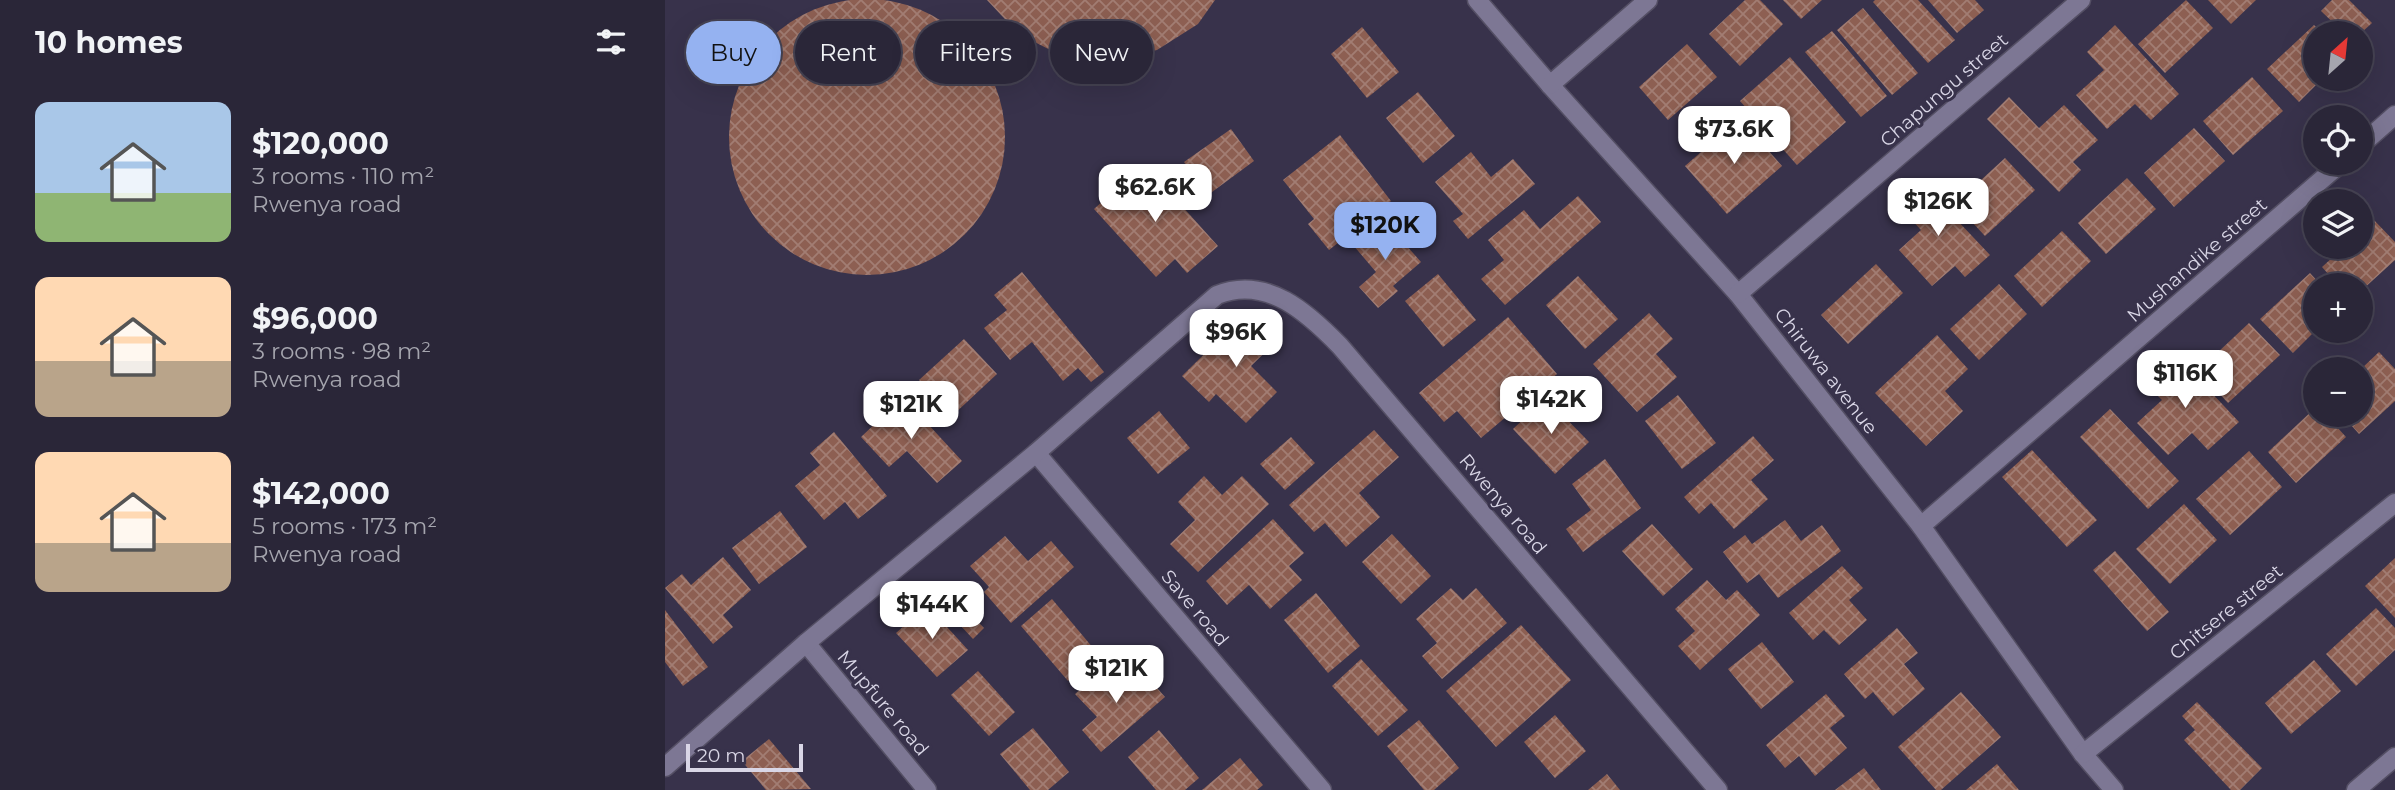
<!DOCTYPE html>
<meta charset="utf-8">
<style>
body{margin:0;font-family:Montserrat,sans-serif;background:#322e40;color:#f1f3f6;height:100vh;display:flex;flex-direction:column;font-size:26px;white-space:nowrap}
*{box-sizing:border-box;margin:0}
p{font-size:23px;color:#a5a5ae}
.icon{flex:none;width:38px;height:38px;fill:none;stroke:currentColor;stroke-width:2;stroke-linecap:round;stroke-linejoin:round}
.map{position:relative;flex:1;overflow:hidden}
.details{display:flex;flex-direction:column;background:#2a2638;width:665px}
.details>*{flex:none}
.banner{position:absolute;left:21px;top:21px;width:665px;height:63px;display:flex;gap:14px}
.needle{width:46px;rotate:27deg}
.controls{position:absolute;left:1638px;top:21px;display:grid;gap:14px}
.controls a{display:grid;place-items:center;width:70px;height:70px;border-radius:50%;background:#2a2638;box-shadow:0 7px 28px #0002,0 0 0 2px #464353;font-size:35px}
.scale{position:absolute;left:21px;bottom:18px;width:117px;box-sizing:border-box;padding-left:7px;border:4px solid #d9d6e6;border-top:0;font-size:19px;line-height:24px;white-space:nowrap;color:#d9d6e6;-webkit-text-stroke:5px #38324b;paint-order:stroke}
.price{position:absolute;translate:-50% -60px;padding:0 16px;border-radius:14px;background:#fff;color:#222;font-size:23px;line-height:46px;filter:drop-shadow(0 2px 4px #0008)}
.price::after{content:'';position:absolute;left:50%;top:42px;width:21px;height:16px;margin-left:-10px;background:inherit;clip-path:polygon(0 0,100% 0,50% 100%)}
.price.on{background:#95b2f1;color:#111}
ul{padding:0;list-style:none}
li{display:flex;align-items:center;gap:21px;height:175px;padding:0 35px}
li span{display:grid;place-items:center;flex:none;width:196px;height:140px;border-radius:14px;color:#555}
li>.icon{margin-inline-start:auto}
span .icon{width:84px;height:84px;fill:#fffc;stroke-width:1}
li b{font-size:30px}
h2{display:flex;justify-content:space-between;align-items:center;height:84px;padding:0 35px;font-size:30px}
.chip{padding:0 24px;border-radius:32px;background:#2a2638;box-shadow:0 7px 28px #0002,0 0 0 2px #464353;font-size:24px;line-height:63px}
.chip.on{background:#95b2f1;color:#111}
main{display:flex;flex:1;min-height:0}
.map>svg:first-child{display:block}
.building{fill:url(#building-cross-hatch)}
.lines{fill:none;stroke-linecap:round;stroke-linejoin:round}
.street-casing{stroke:#544f64;stroke-width:21}
.street{stroke:#7d7794;stroke-width:18}
.labels{text-anchor:middle;dominant-baseline:central;stroke-width:6;stroke-linejoin:round;paint-order:stroke}
.street-label{font-size:19px;fill:#d9d6e6;stroke:#38324b}
</style>
<main>
<section class="details">
<h2>10 homes<svg class="icon" aria-label="filters" viewBox="0 0 24 24"><path d="M4 7h16M4 17h16"/><circle cx="9" cy="7" r="2"/><circle cx="15" cy="17" r="2"/></svg></h2>
<ul>
<li><span style="background:linear-gradient(#a9c7e8 65%,#8fb573 0)"><svg class="icon" aria-label="home" viewBox="0 0 24 24"><path d="M3 11l9-7 9 7M6 9v11h12V9"/></svg></span><div><b>$120,000</b><p>3 rooms · 110 m²</p><p>Rwenya road</p></div></li>
<li><span style="background:linear-gradient(#ffd9b3 60%,#b9a48a 0)"><svg class="icon" aria-label="home" viewBox="0 0 24 24"><path d="M3 11l9-7 9 7M6 9v11h12V9"/></svg></span><div><b>$96,000</b><p>3 rooms · 98 m²</p><p>Rwenya road</p></div></li>
<li><span style="background:linear-gradient(#ffd9b3 65%,#b9a48a 0)"><svg class="icon" aria-label="home" viewBox="0 0 24 24"><path d="M3 11l9-7 9 7M6 9v11h12V9"/></svg></span><div><b>$142,000</b><p>5 rooms · 173 m²</p><p>Rwenya road</p></div></li>
</ul>
</section>
<div class="map">
<svg width="1730" height="790" viewBox="0 0 1730 790">
<defs>
<pattern id="building-cross-hatch" width="8" height="8" patternUnits="userSpaceOnUse" patternTransform="scale(1.75)"><rect width="8" height="8" fill="#8d5f52"/><path d="M0 0l8 8M0 8l8-8" fill="none" stroke="#a27d73"/></pattern>
</defs>
<rect width="100%" height="100%" fill="#38324b"/>
<g class="building">
<circle cx="202" cy="137" r="138"/>
<path d="M 322,0 L 550,0 L 533,24 L 492,50 L 446,61 L 397,56 L 354,34 Z"/>
<path d="M 1080,0 L 1095,0 L 1118,24 L 1075,66 L 1044,34 Z"/>
<path d="M 1118,0 L 1157,0 L 1136,19 Z"/>
<path d="M 1210,0 L 1253,0 L 1290,40 L 1263,63 L 1208,2 Z"/>
<path d="M 1263,0 L 1310,0 L 1319,10 L 1292,33 Z"/>
<path d="M 1521,0 L 1548,28 L 1500,73 L 1473,44 Z"/>
<path d="M 1543,0 L 1591,0 L 1566,24 Z"/>
<path d="M 1667,0 L 1684,0 L 1707,23 L 1696,33 L 1679,33 L 1656,11 Z"/>
<path d="M 1198,8 L 1253,73 L 1227,95 L 1172,30 Z"/>
<path d="M 1450,25 L 1514,94 L 1486,120 L 1470,104 L 1442,129 L 1411,95 L 1439,70 L 1422,52 Z"/>
<path d="M 1649,25 L 1657,33 L 1650,33 L 1650,79 L 1657,79 L 1634,102 L 1602,69 Z"/>
<path d="M 697,27 L 734,72 L 702,98 L 666,54 Z"/>
<path d="M 1167,31 L 1222,96 L 1196,117 L 1140,52 Z"/>
<path d="M 1022,44 L 1052,77 L 1003,120 L 974,87 Z"/>
<path d="M 1125,57 L 1181,122 L 1132,165 L 1075,101 Z"/>
<path d="M 1587,77 L 1618,111 L 1568,155 L 1538,121 Z"/>
<path d="M 753,92 L 790,136 L 758,163 L 721,118 Z"/>
<path d="M 1344,97 L 1374,128 L 1399,105 L 1433,140 L 1408,162 L 1416,170 L 1394,192 L 1322,119 Z"/>
<path d="M 1075,118 L 1117,166 L 1062,214 L 1020,166 Z"/>
<path d="M 1529,128 L 1560,161 L 1509,207 L 1479,173 Z"/>
<path d="M 566,129 L 589,161 L 543,195 L 519,162 Z"/>
<path d="M 675,135 L 726,201 L 664,250 L 643,224 L 649,219 L 618,180 Z"/>
<path d="M 806,152 L 826,177 L 848,159 L 870,184 L 803,239 L 788,221 L 798,214 L 770,182 Z"/>
<path d="M 1340,158 L 1370,190 L 1320,236 L 1290,204 Z"/>
<path d="M 479,164 L 553,246 L 522,273 L 510,259 L 491,277 L 429,209 Z"/>
<path d="M 1462,178 L 1491,209 L 1441,254 L 1413,223 Z"/>
<path d="M 1256,182 L 1325,255 L 1300,277 L 1290,266 L 1267,286 L 1234,250 L 1256,230 L 1232,204 Z"/>
<path d="M 913,196 L 936,222 L 840,305 L 816,279 L 839,260 L 823,240 L 859,210 L 875,229 Z"/>
<path d="M 718,219 L 756,262 L 728,286 L 733,291 L 713,308 L 694,287 L 711,272 L 688,245 Z"/>
<path d="M 1708,219 L 1730,242 L 1730,260 L 1696,291 L 1696,285 L 1673,285 L 1657,267 L 1679,247 L 1696,247 L 1696,231 Z"/>
<path d="M 1397,231 L 1426,261 L 1377,307 L 1349,276 Z"/>
<path d="M 1211,264 L 1238,293 L 1183,344 L 1156,315 Z"/>
<path d="M 357,272 L 439,372 L 426,382 L 413,368 L 398,381 L 367,342 L 345,360 L 319,328 L 342,310 L 329,295 Z"/>
<path d="M 1645,273 L 1656,285 L 1650,285 L 1650,331 L 1628,353 L 1595,319 Z"/>
<path d="M 773,274 L 811,320 L 778,347 L 740,301 Z"/>
<path d="M 913,276 L 953,319 L 920,349 L 881,305 Z"/>
<path d="M 1334,284 L 1362,314 L 1314,360 L 1285,329 Z"/>
<path d="M 583,311 L 613,340 L 586,366 L 612,392 L 581,423 L 551,394 L 544,402 L 517,376 Z"/>
<path d="M 984,313 L 1008,339 L 991,354 L 1012,377 L 972,412 L 928,364 Z"/>
<path d="M 843,317 L 892,374 L 816,438 L 792,411 L 779,422 L 754,393 Z"/>
<path d="M 1584,323 L 1615,355 L 1563,403 L 1533,371 Z"/>
<path d="M 1272,335 L 1303,369 L 1280,391 L 1298,411 L 1261,446 L 1210,393 Z"/>
<path d="M 299,339 L 332,374 L 287,416 L 254,380 Z"/>
<path d="M 1714,352 L 1730,369 L 1730,401 L 1694,434 L 1677,415 L 1696,415 L 1696,369 Z"/>
<path d="M 1513,357 L 1574,422 L 1543,450 L 1527,433 L 1503,455 L 1472,423 L 1497,400 L 1482,385 Z"/>
<path d="M 1013,395 L 1051,443 L 1017,469 L 980,421 Z"/>
<path d="M 238,397 L 297,461 L 272,483 L 242,451 L 224,467 L 196,437 Z"/>
<path d="M 881,398 L 924,442 L 890,474 L 848,429 Z"/>
<path d="M 1650,408 L 1650,415 L 1661,415 L 1681,437 L 1631,483 L 1603,452 Z"/>
<path d="M 1445,409 L 1514,481 L 1483,509 L 1415,437 Z"/>
<path d="M 494,411 L 525,448 L 493,474 L 462,438 Z"/>
<path d="M 709,430 L 734,457 L 694,493 L 715,517 L 681,547 L 660,523 L 649,532 L 624,505 Z"/>
<path d="M 169,432 L 222,496 L 193,519 L 180,502 L 159,520 L 130,486 L 155,465 L 145,453 Z"/>
<path d="M 1088,436 L 1109,460 L 1086,480 L 1103,499 L 1069,529 L 1046,503 L 1034,514 L 1019,497 Z"/>
<path d="M 626,437 L 650,463 L 620,490 L 595,464 Z"/>
<path d="M 1367,450 L 1432,520 L 1402,547 L 1337,477 Z"/>
<path d="M 1584,451 L 1617,487 L 1565,535 L 1531,499 Z"/>
<path d="M 940,459 L 976,508 L 918,552 L 901,529 L 926,510 L 907,484 Z"/>
<path d="M 539,476 L 557,495 L 577,476 L 604,504 L 533,572 L 505,544 L 530,520 L 513,502 Z"/>
<path d="M 1519,504 L 1552,540 L 1505,584 L 1471,549 Z"/>
<path d="M 115,511 L 142,547 L 94,584 L 67,548 Z"/>
<path d="M 608,519 L 639,553 L 624,566 L 637,580 L 605,609 L 584,585 L 562,605 L 541,581 Z"/>
<path d="M 1120,520 L 1136,541 L 1157,525 L 1176,551 L 1113,598 L 1094,574 L 1082,583 L 1058,552 L 1080,535 L 1087,544 Z"/>
<path d="M 987,524 L 1028,569 L 998,596 L 957,551 Z"/>
<path d="M 727,534 L 766,576 L 736,604 L 697,562 Z"/>
<path d="M 340,536 L 363,561 L 386,541 L 409,567 L 346,623 L 319,592 L 324,587 L 305,566 Z"/>
<path d="M 1450,551 L 1504,612 L 1482,631 L 1428,570 Z"/>
<path d="M 58,557 L 86,590 L 58,615 L 68,627 L 48,644 L 0,588 L 17,574 L 26,585 Z"/>
<path d="M 1730,558 L 1730,618 L 1700,586 Z"/>
<path d="M 1177,566 L 1198,588 L 1184,600 L 1202,620 L 1174,645 L 1159,630 L 1148,640 L 1124,613 Z"/>
<path d="M 1042,580 L 1061,600 L 1072,590 L 1095,615 L 1035,670 L 1013,646 L 1030,631 L 1010,609 Z"/>
<path d="M 786,588 L 798,600 L 811,588 L 842,623 L 777,679 L 757,656 L 772,643 L 751,619 Z"/>
<path d="M 651,593 L 695,646 L 663,673 L 619,620 Z"/>
<path d="M 387,599 L 434,655 L 403,681 L 356,626 Z"/>
<path d="M 262,605 L 303,650 L 272,677 L 231,633 Z"/>
<path d="M 1711,608 L 1730,628 L 1730,650 L 1691,686 L 1661,654 Z"/>
<path d="M 0,610 L 43,667 L 18,686 L 0,662 Z"/>
<path d="M 305,614 L 319,628 L 308,639 L 295,625 Z"/>
<path d="M 856,625 L 906,680 L 831,747 L 781,691 Z"/>
<path d="M 1232,628 L 1253,653 L 1239,664 L 1260,689 L 1228,716 L 1208,692 L 1200,699 L 1179,674 Z"/>
<path d="M 1097,642 L 1129,682 L 1096,709 L 1063,669 Z"/>
<path d="M 696,659 L 743,710 L 713,736 L 667,686 Z"/>
<path d="M 1649,660 L 1676,691 L 1626,734 L 1600,703 Z"/>
<path d="M 443,666 L 461,687 L 478,672 L 500,697 L 436,752 L 417,730 L 432,717 L 410,694 Z"/>
<path d="M 313,671 L 350,712 L 324,736 L 286,695 Z"/>
<path d="M 1296,692 L 1336,737 L 1276,790 L 1271,790 L 1233,747 Z"/>
<path d="M 1161,694 L 1180,716 L 1165,728 L 1182,748 L 1150,776 L 1134,756 L 1120,768 L 1101,745 Z"/>
<path d="M 1532,702 L 1597,768 L 1575,790 L 1566,790 L 1519,740 L 1530,730 L 1517,716 Z"/>
<path d="M 890,715 L 921,751 L 890,778 L 859,742 Z"/>
<path d="M 754,720 L 794,768 L 769,790 L 759,790 L 722,746 Z"/>
<path d="M 368,728 L 404,772 L 383,790 L 365,790 L 335,754 Z"/>
<path d="M 494,730 L 534,778 L 520,790 L 491,790 L 463,757 Z"/>
<path d="M 104,739 L 146,789 L 101,790 L 77,761 Z"/>
<path d="M 575,758 L 598,785 L 592,790 L 537,790 Z"/>
<path d="M 1332,764 L 1354,790 L 1301,790 Z"/>
<path d="M 1199,768 L 1216,790 L 1170,790 Z"/>
<path d="M 942,774 L 955,790 L 923,790 Z"/>
</g>
<g class="lines">
<g class="street-casing">
<g id="street">
<path d="M 812,0 L 885,85 L 1073,294 L 1256,526 L 1418,754 L 1449,790"/>
<path d="M 885,85 L 983,0"/>
<path d="M 1696,145 L 1730,115"/>
<path d="M 1073,294 L 1416,0"/>
<path d="M 371,453 L 657,790"/>
<path d="M 1256,526 L 1676,163"/>
<path d="M 141,643 L 262,790"/>
<path d="M 1418,754 L 1730,503"/>
<path d="M 0,767 L 141,643 L 371,453 L 552,295 C 602,275 643,313 675,346 L 1053,790"/>
<path d="M 1691,790 L 1730,757"/>
</g>
</g>
<use href="#street" class="street"/>
</g>
<g class="labels">
<g class="street-label">
<text transform="translate(1279 90) rotate(-41)">Chapungu street</text>
<text transform="translate(1532 260) rotate(-41)">Mushandike street</text>
<text transform="translate(1161 371) rotate(52)">Chiruwa avenue</text>
<text transform="translate(838 504) rotate(50)">Rwenya road</text>
<text transform="translate(530 608) rotate(50)">Save road</text>
<text transform="translate(1561 612) rotate(-39)">Chitsere street</text>
<text transform="translate(218 703) rotate(50)">Mupfure road</text>
</g>
</g>
</svg>
<div class="controls">
<a><svg class="needle" viewBox="-14 -14 28 28"><path d="M0-13l5 13h-10z" fill="#e53935"/><path d="M0 13l5-13h-10z" fill="#a5a5ae"/></svg></a>
<a><svg class="icon" aria-label="locate" viewBox="0 0 24 24"><circle cx="12" cy="12" r="6"/><path d="M12 2v4M12 18v4M2 12h4M18 12h4"/></svg></a>
<a><svg class="icon" aria-label="layers" viewBox="0 0 24 24"><path d="M12 4l9 5-9 5-9-5zM3 14l9 5 9-5"/></svg></a>
<a>+</a>
<a>−</a>
</div>
<div class="scale">20 m</div>
<b class="price" style="left:1069px;top:166px">$73.6K</b>
<b class="price" style="left:490px;top:224px">$62.6K</b>
<b class="price" style="left:1273px;top:238px">$126K</b>
<b class="price on" style="left:720px;top:262px">$120K</b>
<b class="price" style="left:571px;top:369px">$96K</b>
<b class="price" style="left:1520px;top:410px">$116K</b>
<b class="price" style="left:886px;top:436px">$142K</b>
<b class="price" style="left:246px;top:441px">$121K</b>
<b class="price" style="left:267px;top:641px">$144K</b>
<b class="price" style="left:451px;top:705px">$121K</b>
<div class="banner">
<a class="chip on">Buy</a>
<a class="chip">Rent</a>
<a class="chip">Filters</a>
<a class="chip">New</a>
</div>
</div>
</main>
